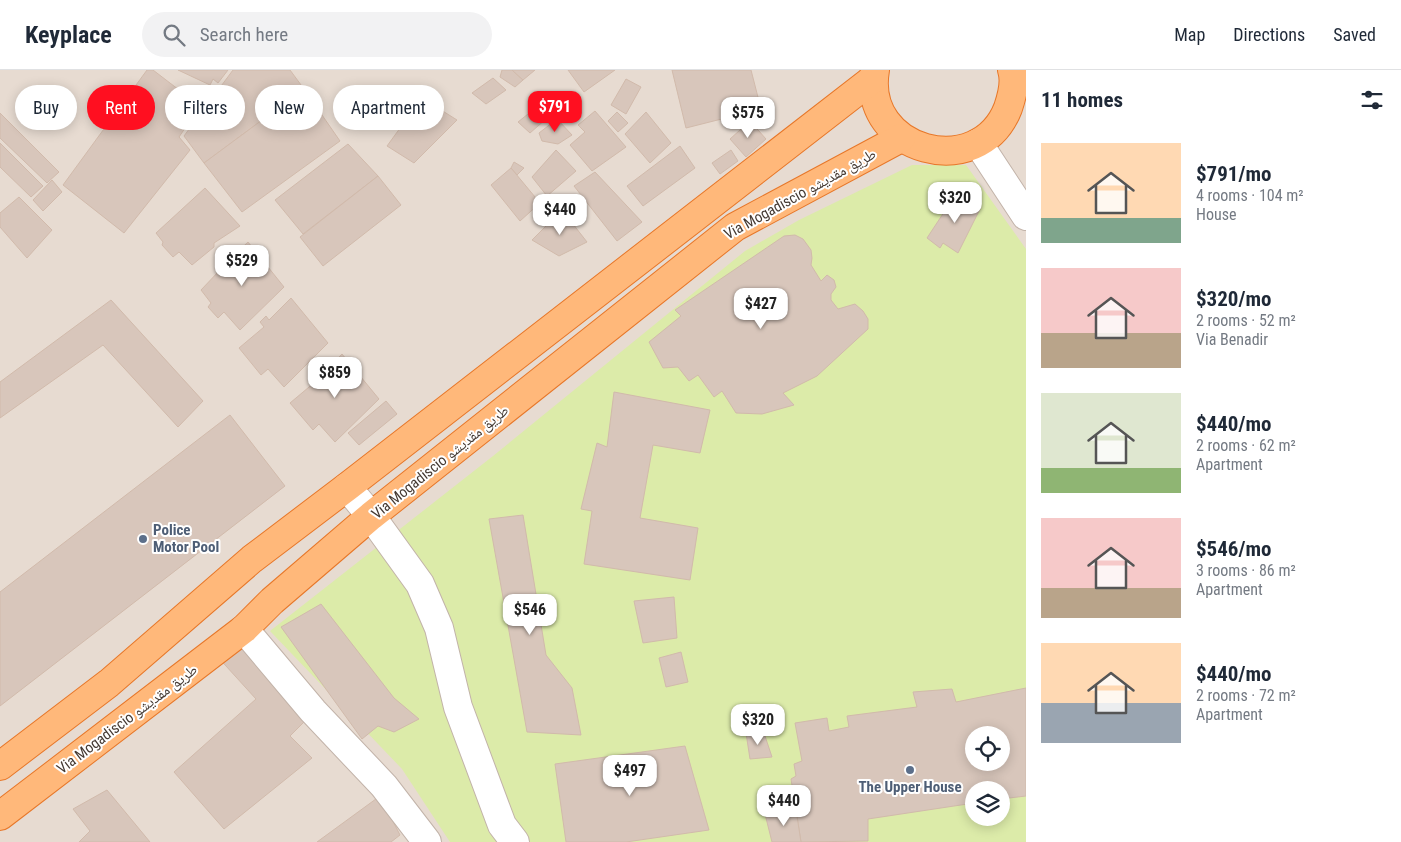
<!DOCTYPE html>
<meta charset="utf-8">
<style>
body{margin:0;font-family:"Roboto Condensed","Noto Naskh Arabic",sans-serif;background:#f2f2f3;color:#1f2937;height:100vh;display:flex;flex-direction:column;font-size:19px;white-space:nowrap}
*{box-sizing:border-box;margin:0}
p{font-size:16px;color:#747a83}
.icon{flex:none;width:28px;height:28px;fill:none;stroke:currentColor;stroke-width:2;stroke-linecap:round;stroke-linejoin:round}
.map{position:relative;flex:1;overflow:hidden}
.side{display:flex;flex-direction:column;background:#fff;width:375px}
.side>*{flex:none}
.top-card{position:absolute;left:15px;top:15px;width:475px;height:45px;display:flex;gap:10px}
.fabs{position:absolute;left:965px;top:656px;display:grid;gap:10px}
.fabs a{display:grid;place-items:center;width:45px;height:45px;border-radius:50%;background:#fff;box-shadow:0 2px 12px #0003;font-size:25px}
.price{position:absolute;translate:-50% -42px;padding:0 11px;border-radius:10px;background:#fff;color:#222;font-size:16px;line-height:32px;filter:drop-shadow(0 1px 2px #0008)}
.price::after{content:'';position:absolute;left:50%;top:30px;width:15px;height:11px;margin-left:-8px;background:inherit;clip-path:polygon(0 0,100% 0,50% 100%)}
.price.active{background:#ff0f20;color:#fff}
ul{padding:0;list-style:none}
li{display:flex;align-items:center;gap:15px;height:125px;padding:0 15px}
li span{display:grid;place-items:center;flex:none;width:140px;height:100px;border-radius:0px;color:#555}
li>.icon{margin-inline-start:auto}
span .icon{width:60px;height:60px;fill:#fffc;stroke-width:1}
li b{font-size:21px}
h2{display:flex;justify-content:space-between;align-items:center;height:60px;padding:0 15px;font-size:21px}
.pill{padding:0 18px;border-radius:22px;background:#fff;box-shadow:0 2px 12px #0003;font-size:18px;line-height:45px}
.pill.active{background:#ff0f20;color:#fff}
header{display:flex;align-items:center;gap:30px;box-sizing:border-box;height:70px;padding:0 25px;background:#fff;border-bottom:1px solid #e0e1e3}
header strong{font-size:24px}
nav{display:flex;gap:28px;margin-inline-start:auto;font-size:18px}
.search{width:350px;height:45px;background:#f2f2f3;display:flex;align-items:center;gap:12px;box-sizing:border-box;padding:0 18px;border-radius:28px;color:#747a83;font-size:19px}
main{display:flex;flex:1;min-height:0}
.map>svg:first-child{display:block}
.residential{fill:#e7dbd1;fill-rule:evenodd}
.green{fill:#dceba9;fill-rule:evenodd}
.building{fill:#d8c6bb;stroke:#d1baab;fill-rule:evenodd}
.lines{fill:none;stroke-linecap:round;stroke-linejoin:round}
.minor-casing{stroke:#c2b3a9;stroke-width:30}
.tertiary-casing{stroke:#c2b3a9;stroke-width:30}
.trunk-casing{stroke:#e77729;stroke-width:30}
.minor{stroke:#fff;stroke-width:28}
.tertiary{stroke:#fff;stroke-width:28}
.trunk{stroke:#ffb87a;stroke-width:28}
.service-dot{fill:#5c6f8a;stroke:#fff;stroke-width:2}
.labels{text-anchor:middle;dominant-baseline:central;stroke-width:4;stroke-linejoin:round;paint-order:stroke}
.street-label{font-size:15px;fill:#453a33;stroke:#fff}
.service-label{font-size:15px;font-weight:bold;fill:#4e5e75;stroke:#fff;text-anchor:start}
</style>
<header>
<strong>Keyplace</strong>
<div class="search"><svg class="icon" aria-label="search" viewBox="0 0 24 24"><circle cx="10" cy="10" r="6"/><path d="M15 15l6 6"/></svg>Search here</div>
<nav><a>Map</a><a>Directions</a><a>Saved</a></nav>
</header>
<main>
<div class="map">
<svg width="1026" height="772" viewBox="0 0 1026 772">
<rect width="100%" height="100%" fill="#f3ebe4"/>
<path class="residential" d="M 0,0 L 1026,0 L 1026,772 L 0,772 ZM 974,665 L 1001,665 L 1001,692 L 974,692 ZM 974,720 L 1001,720 L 1001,748 L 974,748 Z"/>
<path class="green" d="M 912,95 L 966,95 L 1026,179 L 1026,772 L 450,772 L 402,699 L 270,561 L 493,386 L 745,181 L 799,150 ZM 974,665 L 1001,665 L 1001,692 L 974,692 ZM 974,720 L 1001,720 L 1001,748 L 974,748 Z"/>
<g class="building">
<path d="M 147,0 L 153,0 L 200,36 L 179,67 L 190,80 L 124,163 L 63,115 Z"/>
<path d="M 178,0 L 228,0 L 218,13 L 213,9 L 210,15 Z"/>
<path d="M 233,0 L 290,0 L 304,19 L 204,93 L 184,66 Z"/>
<path d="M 502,0 L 512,0 L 523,10 L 515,17 L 500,7 Z"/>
<path d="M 512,0 L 535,0 L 523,10 Z"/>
<path d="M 568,0 L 615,0 L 584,22 Z"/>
<path d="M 672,0 L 751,0 L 761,39 L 686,58 Z"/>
<path d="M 493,8 L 506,20 L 486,34 L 472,23 Z"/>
<path d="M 626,9 L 641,17 L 626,44 L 611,35 Z"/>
<path d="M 304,19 L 340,71 L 242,142 L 204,93 Z"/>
<path d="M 422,28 L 457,50 L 414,93 L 387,76 Z"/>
<path d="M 543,32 L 554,42 L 530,63 L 518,52 Z"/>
<path d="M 595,41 L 626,77 L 592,101 L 570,75 L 585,62 L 578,55 Z"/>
<path d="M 617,42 L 628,53 L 618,62 L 608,51 Z"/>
<path d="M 646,42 L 671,73 L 650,93 L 625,64 Z"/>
<path d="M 0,43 L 59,102 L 47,113 L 0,68 Z"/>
<path d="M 557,49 L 572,65 L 558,74 L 542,71 L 539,63 Z"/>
<path d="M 750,51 L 766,69 L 746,87 L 730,69 Z"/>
<path d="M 0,73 L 43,116 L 31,127 L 0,97 Z"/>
<path d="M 348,74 L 378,106 L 303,164 L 275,130 Z"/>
<path d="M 680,76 L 695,98 L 643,136 L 627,116 Z"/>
<path d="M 556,80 L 576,101 L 547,126 L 532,107 Z"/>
<path d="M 731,80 L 738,91 L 720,104 L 712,93 Z"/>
<path d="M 514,92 L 524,98 L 517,105 L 511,98 Z"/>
<path d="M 511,98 L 540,133 L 520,151 L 491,115 Z"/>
<path d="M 595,102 L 642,152 L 617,171 L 574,116 Z"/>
<path d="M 378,106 L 401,135 L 323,196 L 300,167 Z"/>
<path d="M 52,110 L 62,122 L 43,141 L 33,130 Z"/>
<path d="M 205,118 L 240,156 L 214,173 L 214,177 L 192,195 L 179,182 L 173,187 L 162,175 L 163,172 L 156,163 Z"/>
<path d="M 956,124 L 981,137 L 958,183 L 943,173 L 940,178 L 927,168 Z"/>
<path d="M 19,127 L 52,160 L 27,188 L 0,157 L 0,143 Z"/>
<path d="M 562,140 L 587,172 L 559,186 L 532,170 Z"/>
<path d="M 795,165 L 803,169 L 811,180 L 812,188 L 811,195 L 821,211 L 827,205 L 834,210 L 836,217 L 831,224 L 831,230 L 838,239 L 855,234 L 863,241 L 868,249 L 868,259 L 817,306 L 783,323 L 794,335 L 762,344 L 736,343 L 722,321 L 714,327 L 698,305 L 689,311 L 678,297 L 663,298 L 649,272 L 681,246 L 675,240 L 784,166 Z"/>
<path d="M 248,172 L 284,217 L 240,260 L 224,242 L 218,248 L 208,237 L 211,233 L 201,220 L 220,200 L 217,195 L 222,189 L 226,193 Z"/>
<path d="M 291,228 L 328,273 L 284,317 L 268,299 L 261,305 L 239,278 L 264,257 L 260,252 L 266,246 L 269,250 Z"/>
<path d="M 111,230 L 203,331 L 178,357 L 103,275 L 0,348 L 0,312 Z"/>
<path d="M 342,284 L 379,329 L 335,372 L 319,354 L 313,360 L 290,333 L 315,312 L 312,307 L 317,301 L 321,306 Z"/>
<path d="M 614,322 L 710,340 L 700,383 L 653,375 L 640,448 L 698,458 L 690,510 L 584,494 L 592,441 L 581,439 L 597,373 L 607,377 Z"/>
<path d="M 386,331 L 397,344 L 359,375 L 348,363 Z"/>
<path d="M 230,345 L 285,416 L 0,636 L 0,522 Z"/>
<path d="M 523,445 L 546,585 L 572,618 L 581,665 L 527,662 L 489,449 Z"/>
<path d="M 674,527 L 677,568 L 643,573 L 634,531 Z"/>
<path d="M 321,534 L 394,628 L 419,649 L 394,662 L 378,656 L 362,669 L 281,557 Z"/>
<path d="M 246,563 L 312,644 L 290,666 L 312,688 L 224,759 L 174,702 L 256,629 L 216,585 Z"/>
<path d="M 681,582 L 688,612 L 666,617 L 659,588 Z"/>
<path d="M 1026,618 L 1026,726 L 1001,729 L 1001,720 L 974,720 L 974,733 L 868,749 L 868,771 L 801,772 L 791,709 L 796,706 L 794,694 L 802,691 L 795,653 L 827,648 L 829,661 L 849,657 L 847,646 L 917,637 L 913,622 L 952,619 L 956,632 ZM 974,665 L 1001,665 L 1001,692 L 974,692 Z"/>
<path d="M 746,663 L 764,663 L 772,687 L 750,689 Z"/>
<path d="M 685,676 L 709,760 L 626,772 L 566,772 L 555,694 Z"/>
<path d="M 107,720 L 150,772 L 79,772 L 90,761 L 73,739 Z"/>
<path d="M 380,726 L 400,765 L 391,772 L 317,772 Z"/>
<path d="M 796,740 L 801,772 L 772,772 L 765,744 Z"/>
</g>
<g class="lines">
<g class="minor-casing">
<g id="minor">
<path d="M 347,417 L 371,446 L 420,514 L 439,558 L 458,637 L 502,755 L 515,772"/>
<path d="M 244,559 L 313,641 L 384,716 L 427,772"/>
</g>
</g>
<g class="tertiary-casing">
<path id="tertiary" d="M 978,73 L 1026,146"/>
</g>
<g class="trunk-casing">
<g id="trunk">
<path d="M 875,0 C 861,82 979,113 1008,38 C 1012,26 1016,12 1012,0"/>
<path d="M 0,696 L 109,613 L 252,489 L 347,417 L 873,9"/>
<path d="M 0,746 L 244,559 L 272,531 L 371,446 L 735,157 L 901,68"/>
</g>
</g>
<use href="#minor" class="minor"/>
<use href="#tertiary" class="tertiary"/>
<use href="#trunk" class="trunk"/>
</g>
<g class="service-dot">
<circle cx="143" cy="469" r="5"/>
<circle cx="910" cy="700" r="5"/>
</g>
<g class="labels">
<g class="street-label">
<text transform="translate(800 124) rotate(-29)">Via Mogadiscio طريق مقديشو</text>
<text transform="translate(440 392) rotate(-39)">Via Mogadiscio طريق مقديشو</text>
<text transform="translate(127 649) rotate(-37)">Via Mogadiscio طريق مقديشو</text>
</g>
<g class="service-label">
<text x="153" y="460">Police<tspan x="153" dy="17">Motor Pool</tspan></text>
<text x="910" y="717" text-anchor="middle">The Upper House</text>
</g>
</g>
</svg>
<div class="fabs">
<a><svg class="icon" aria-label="locate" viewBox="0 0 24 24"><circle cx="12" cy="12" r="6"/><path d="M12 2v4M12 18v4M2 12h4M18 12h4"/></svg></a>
<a><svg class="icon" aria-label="layers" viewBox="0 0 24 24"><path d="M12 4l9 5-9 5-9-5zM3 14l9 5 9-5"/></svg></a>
</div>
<b class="price active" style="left:555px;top:63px">$791</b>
<b class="price" style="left:748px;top:69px">$575</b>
<b class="price" style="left:955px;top:154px">$320</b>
<b class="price" style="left:560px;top:166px">$440</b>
<b class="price" style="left:242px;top:217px">$529</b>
<b class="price" style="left:761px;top:260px">$427</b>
<b class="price" style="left:335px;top:329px">$859</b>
<b class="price" style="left:530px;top:566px">$546</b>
<b class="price" style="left:758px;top:676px">$320</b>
<b class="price" style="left:630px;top:727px">$497</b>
<b class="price" style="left:784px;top:757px">$440</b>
<div class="top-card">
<a class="pill">Buy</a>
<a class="pill active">Rent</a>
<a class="pill">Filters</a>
<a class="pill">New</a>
<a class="pill">Apartment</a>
</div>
</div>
<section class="side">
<h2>11 homes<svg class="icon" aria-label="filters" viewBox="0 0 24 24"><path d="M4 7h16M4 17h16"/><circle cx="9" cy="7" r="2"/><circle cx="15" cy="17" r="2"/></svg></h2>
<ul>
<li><span style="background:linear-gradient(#ffd9b3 75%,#7fa58c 0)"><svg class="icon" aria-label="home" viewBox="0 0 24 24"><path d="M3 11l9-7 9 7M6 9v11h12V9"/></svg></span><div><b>$791/mo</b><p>4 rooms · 104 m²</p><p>House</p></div></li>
<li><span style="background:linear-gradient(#f6c9c9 65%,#b9a48a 0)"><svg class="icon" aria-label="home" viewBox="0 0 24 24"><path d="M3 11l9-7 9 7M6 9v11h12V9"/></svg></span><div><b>$320/mo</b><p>2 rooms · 52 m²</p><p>Via Benadir</p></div></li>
<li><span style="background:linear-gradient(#dfe7d0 75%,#8fb573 0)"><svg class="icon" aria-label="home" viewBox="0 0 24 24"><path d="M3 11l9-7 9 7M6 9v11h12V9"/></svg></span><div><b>$440/mo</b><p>2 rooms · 62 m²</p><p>Apartment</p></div></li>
<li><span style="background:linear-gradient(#f6c9c9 70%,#b9a48a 0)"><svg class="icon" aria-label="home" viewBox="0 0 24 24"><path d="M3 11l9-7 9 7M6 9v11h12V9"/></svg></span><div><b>$546/mo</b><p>3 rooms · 86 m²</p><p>Apartment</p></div></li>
<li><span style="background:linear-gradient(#ffd9b3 60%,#9aa5b1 0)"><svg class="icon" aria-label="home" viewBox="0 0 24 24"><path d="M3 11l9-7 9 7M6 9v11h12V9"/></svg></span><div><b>$440/mo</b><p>2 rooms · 72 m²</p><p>Apartment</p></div></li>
</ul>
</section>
</main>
